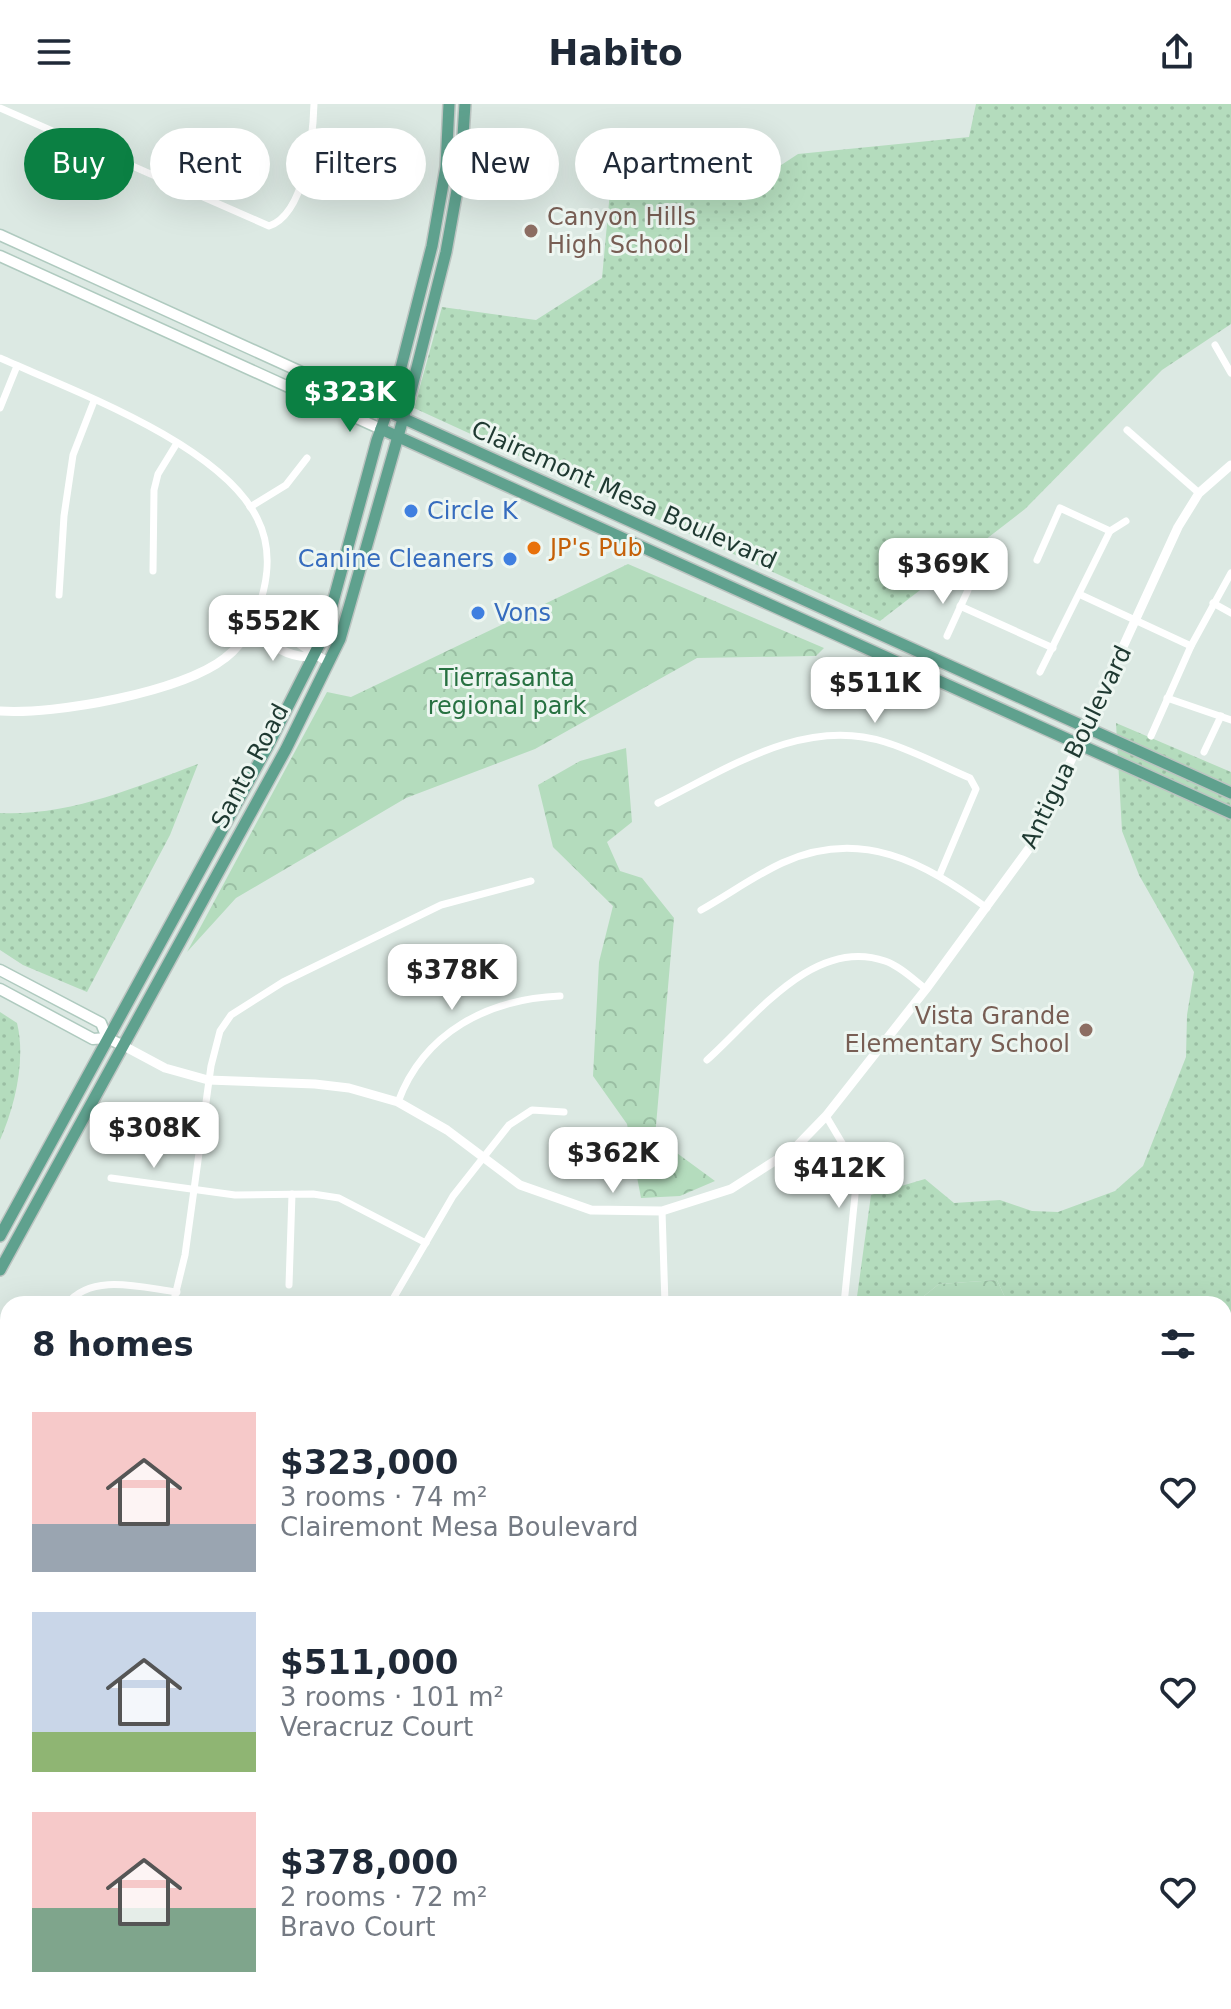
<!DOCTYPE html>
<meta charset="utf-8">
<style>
body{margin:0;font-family:"DejaVu Sans",sans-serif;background:#f2f2f3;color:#1f2937;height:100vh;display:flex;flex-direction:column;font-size:30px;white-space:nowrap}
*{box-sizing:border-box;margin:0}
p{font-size:26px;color:#747a83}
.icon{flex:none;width:44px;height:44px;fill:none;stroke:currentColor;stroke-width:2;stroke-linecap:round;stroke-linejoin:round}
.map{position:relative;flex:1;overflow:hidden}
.side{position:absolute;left:0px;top:1192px;width:1232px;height:714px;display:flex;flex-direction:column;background:#fff;border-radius:24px 24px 0 0;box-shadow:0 8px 32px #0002}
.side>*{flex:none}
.guide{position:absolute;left:24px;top:24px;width:800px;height:72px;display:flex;gap:16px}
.price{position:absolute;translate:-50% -68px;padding:0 18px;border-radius:16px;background:#fff;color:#222;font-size:26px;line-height:52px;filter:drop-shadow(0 2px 4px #0008)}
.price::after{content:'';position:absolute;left:50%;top:48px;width:24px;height:18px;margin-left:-12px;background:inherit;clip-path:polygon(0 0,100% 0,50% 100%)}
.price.selected{background:#0b8043;color:#fff}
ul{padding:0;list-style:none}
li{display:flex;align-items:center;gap:24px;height:200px;padding:0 32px}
li span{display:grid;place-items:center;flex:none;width:224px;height:160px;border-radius:0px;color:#555}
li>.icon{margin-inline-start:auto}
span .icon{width:96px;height:96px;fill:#fffc;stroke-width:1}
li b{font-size:34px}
h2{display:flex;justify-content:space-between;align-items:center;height:96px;padding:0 32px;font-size:34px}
.pill{padding:0 28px;border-radius:36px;background:#fff;box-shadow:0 8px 32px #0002;font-size:28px;line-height:72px}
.pill.selected{background:#0b8043;color:#fff}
header{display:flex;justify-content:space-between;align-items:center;height:104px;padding:0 32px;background:#fff;font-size:36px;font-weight:700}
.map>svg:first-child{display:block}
.grass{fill:url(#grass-dots)}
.park{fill:url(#park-crowns)}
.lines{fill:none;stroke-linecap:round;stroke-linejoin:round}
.stream{stroke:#81c8d2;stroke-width:3}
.secondary-casing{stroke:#afcabf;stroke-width:13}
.primary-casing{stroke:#bcc4c1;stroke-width:14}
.minor{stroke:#fff;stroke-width:7}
.tertiary{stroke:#fff;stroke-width:9}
.secondary{stroke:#fff;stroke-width:10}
.primary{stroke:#5fa18e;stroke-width:11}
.education-dot{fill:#8d6e63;stroke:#edf6f1;stroke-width:3}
.shop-dot{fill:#3f7fe0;stroke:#edf6f1;stroke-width:3}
.food-dot{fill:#e8710a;stroke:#edf6f1;stroke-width:3}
.labels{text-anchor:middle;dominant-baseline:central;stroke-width:6;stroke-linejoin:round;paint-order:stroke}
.education-label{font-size:24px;fill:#785e54;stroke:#edf6f1;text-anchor:start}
.street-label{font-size:24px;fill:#1e3931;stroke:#edf6f1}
.shop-label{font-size:24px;fill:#366cbe;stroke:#edf6f1;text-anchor:start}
.food-label{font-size:24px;fill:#c56008;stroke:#edf6f1;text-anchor:start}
.park-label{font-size:24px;fill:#277141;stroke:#edf6f1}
</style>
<header><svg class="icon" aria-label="menu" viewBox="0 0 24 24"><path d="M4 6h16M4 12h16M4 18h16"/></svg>Habito<svg class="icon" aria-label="share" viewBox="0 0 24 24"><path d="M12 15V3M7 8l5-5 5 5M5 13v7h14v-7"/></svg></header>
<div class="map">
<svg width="1231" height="1905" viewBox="0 0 1231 1905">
<defs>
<pattern id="grass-dots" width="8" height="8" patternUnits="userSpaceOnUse" patternTransform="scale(2)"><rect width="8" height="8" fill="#b4dcbd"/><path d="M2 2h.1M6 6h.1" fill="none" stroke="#9abea3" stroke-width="1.8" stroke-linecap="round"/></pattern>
<pattern id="park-crowns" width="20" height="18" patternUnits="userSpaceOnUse" patternTransform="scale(2)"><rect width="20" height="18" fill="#b4dcbd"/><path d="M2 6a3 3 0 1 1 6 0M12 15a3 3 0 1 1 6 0" fill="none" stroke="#9abea3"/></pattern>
</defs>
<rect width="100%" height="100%" fill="#dce9e3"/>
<g class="grass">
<path d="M 976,0 L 1231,0 L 1231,220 L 1162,266 L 1025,405 L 880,517 L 414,304 L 442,203 L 536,216 L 602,174 L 611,77 L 703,80 L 766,71 L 798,50 L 969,33 Z"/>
<path d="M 1116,619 L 1231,668 L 1231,1905 L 109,1905 L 109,1898 L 1224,1898 L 1224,1200 L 1008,1200 L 997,1176 L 939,1180 L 914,1200 L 856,1200 L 871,1091 L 925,1075 L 954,1099 L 1000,1096 L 1032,1107 L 1058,1108 L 1115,1087 L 1143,1062 L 1186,953 L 1187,911 L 1194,868 L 1139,771 L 1122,727 Z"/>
<path d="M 198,660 L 170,731 L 87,888 L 23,861 L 0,846 L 0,709 C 70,712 133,684 198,660 Z"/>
<path d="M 0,908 L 17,919 C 26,956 15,1002 0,1036 Z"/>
</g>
<g class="park">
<path d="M 628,460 L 824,544 L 816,552 L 697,554 L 535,645 L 406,694 L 236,794 L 187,848 L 327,588 L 351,593 Z"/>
<path d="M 626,644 L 632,718 L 607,738 L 620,767 L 642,774 L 674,814 L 655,1033 L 715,1077 L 680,1092 L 641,1094 L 627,1020 L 593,972 L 599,858 L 613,802 L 553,743 L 538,681 L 580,657 Z"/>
<path d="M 997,1176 L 1008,1200 L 914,1200 L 939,1180 Z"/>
</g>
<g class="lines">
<g class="stream">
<path d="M 1224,1318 L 1231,1307"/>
<path d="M 498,1905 L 507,1898"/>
</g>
<g class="secondary-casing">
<g id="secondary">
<path d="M 0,131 L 387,307"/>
<path d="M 0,152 L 381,325"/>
<path d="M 0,866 L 101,919 L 107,934"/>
<path d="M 0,885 L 93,935 L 107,934 L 122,941"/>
</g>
</g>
<g class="primary-casing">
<g id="primary">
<path d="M 387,307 L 1231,689"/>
<path d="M 381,325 L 1231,709"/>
<path d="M 0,1132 L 268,642 L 324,531 L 377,336 L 396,283 L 432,142 L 446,63 L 449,0"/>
<path d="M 0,1166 L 286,645 L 340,535 L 411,287 L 446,148 L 461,64 L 465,0"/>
</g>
</g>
<g class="minor">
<path d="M 0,4 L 269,122 C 305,110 313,33 314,0"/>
<path d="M 1215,241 L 1231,269"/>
<path d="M 0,254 C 74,287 220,340 257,414 C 275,449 267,486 252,520"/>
<path d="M 0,304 L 17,262"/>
<path d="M 1127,326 L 1199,389"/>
<path d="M 250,403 L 286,381 L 307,354"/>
<path d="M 1037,456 L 1060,404 L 1110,427"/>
<path d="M 153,467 L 154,386 L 158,370 L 177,339"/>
<path d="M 59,491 L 64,412 L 73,351 L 94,297"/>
<path d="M 1081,491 L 1191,542"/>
<path d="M 1213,499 L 1231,509"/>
<path d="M 960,502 L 1053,544"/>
<path d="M 947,532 L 968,486"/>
<path d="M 1040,568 L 1110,427 L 1126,417"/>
<path d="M 1167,594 L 1231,616"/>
<path d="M 1151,632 L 1191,542 L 1231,469"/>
<path d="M 1204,648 L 1221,612"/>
<path d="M 658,699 C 727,665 804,612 885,638 C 914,647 942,662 970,674 L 976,685 L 940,770"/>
<path d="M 701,806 C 728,791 754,772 782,759 C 861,723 923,758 987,804"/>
<path d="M 707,956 C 755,913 814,832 885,857 C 900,862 914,876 926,885"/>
<path d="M 398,998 C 424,928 488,895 560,892"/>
<path d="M 826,1012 L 848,1049 L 856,1081 L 844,1200"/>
<path d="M 111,1074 L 235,1091 L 313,1090 L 339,1094 L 426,1139"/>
<path d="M 662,1107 L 665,1200"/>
<path d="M 289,1181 L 292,1090"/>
<path d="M 67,1200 C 92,1168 143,1184 177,1188"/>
<path d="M 173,1200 L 185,1151 L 211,962 L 220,927 L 231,911 L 283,878 L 441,801 L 531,777"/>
<path d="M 390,1200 L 453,1092 L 509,1021 L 532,1006 L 564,1008"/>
<path d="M 766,1200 L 777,1198"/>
<path d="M 0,1313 L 8,1299"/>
<path d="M 0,1416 L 8,1416"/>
<path d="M 0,1520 L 8,1521"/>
<path d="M 0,1677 L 8,1677"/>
</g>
<g class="tertiary">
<path d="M 252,520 C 286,522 301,545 329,558"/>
<path d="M 252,520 C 264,540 292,556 315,552"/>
<path d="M 0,607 C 55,611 182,588 225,554 C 236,546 246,532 252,520"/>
<path d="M 122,941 L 165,964 L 208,976 L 315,980 L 349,984 L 398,998 L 447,1026 L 520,1081 L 591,1106 L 662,1107 L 731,1085 L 795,1044 L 826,1012 L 926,885 L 1033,739 L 1178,423 L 1199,389 L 1231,361"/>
</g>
<use href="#secondary" class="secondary"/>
<use href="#primary" class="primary"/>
</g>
<g class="education-dot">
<circle cx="531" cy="127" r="8"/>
<circle cx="1086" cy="926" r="8"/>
</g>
<g class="shop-dot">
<circle cx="411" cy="407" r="8"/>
<circle cx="510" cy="455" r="8"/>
<circle cx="478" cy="509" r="8"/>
</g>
<circle class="food-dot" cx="534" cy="444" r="8"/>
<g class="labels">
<g class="education-label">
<text x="547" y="113">Canyon Hills<tspan x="547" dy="28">High School</tspan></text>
<text x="1070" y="912" text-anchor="end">Vista Grande<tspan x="1070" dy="28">Elementary School</tspan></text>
</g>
<g class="street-label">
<text transform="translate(624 391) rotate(24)">Clairemont Mesa Boulevard</text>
<text transform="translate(1076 643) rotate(-64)">Antigua Boulevard</text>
<text transform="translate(250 662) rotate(-62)">Santo Road</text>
</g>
<g class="shop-label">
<text x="427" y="407">Circle K</text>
<text x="494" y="455" text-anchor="end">Canine Cleaners</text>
<text x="494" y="509">Vons</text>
</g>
<g class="food-label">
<text x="550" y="444">JP's Pub</text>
</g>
<g class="park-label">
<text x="507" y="574">Tierrasanta<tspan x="507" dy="28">regional park</tspan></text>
</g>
</g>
</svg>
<b class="price selected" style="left:350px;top:330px">$323K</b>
<b class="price" style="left:943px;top:502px">$369K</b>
<b class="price" style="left:273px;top:559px">$552K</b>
<b class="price" style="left:875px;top:621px">$511K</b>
<b class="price" style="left:452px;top:908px">$378K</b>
<b class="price" style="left:154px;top:1066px">$308K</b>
<b class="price" style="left:613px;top:1091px">$362K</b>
<b class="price" style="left:839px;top:1106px">$412K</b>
<div class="guide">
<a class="pill selected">Buy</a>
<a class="pill">Rent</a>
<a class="pill">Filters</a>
<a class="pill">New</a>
<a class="pill">Apartment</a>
</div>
<section class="side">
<h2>8 homes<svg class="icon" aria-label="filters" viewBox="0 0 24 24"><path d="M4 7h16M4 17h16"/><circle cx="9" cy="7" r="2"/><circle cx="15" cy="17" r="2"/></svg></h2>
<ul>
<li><span style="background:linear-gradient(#f6c9c9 70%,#9aa5b1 0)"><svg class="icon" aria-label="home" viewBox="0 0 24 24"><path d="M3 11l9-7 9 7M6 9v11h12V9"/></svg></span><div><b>$323,000</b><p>3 rooms · 74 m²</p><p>Clairemont Mesa Boulevard</p></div><svg class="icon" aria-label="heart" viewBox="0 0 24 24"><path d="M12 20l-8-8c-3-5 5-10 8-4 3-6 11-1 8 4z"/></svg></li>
<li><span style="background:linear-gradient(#c9d6e8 75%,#8fb573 0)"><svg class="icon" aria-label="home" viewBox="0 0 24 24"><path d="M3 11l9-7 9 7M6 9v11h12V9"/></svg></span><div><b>$511,000</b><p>3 rooms · 101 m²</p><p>Veracruz Court</p></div><svg class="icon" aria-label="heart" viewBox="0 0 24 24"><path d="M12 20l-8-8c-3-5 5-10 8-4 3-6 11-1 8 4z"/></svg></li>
<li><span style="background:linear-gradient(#f6c9c9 60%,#7fa58c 0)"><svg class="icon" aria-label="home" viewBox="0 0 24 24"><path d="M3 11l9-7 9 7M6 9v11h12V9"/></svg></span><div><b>$378,000</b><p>2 rooms · 72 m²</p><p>Bravo Court</p></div><svg class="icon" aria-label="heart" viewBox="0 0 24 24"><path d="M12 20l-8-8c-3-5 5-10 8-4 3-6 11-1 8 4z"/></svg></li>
</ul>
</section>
</div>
